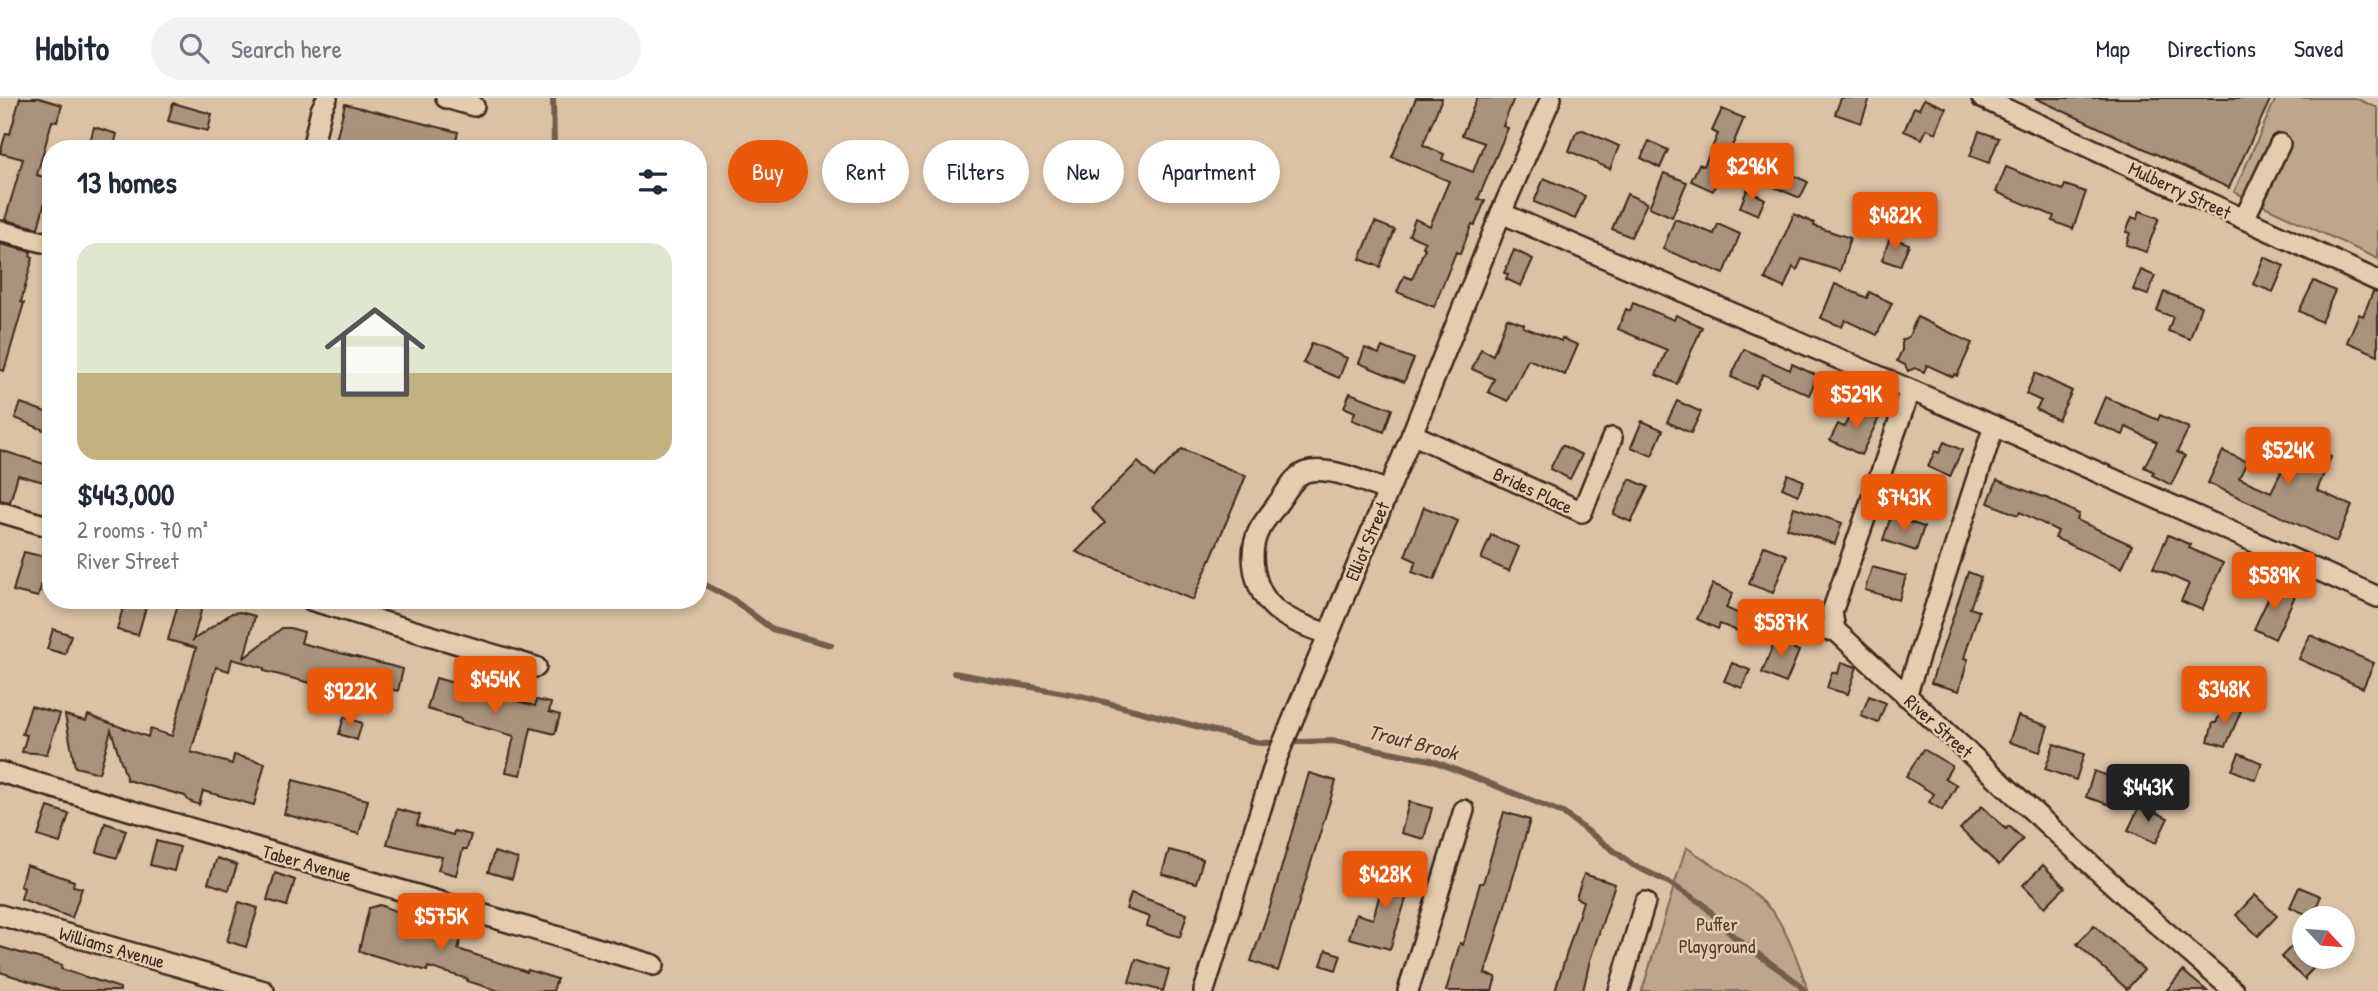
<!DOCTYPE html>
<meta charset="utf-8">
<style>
body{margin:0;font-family:"Patrick Hand",sans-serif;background:#f2f2f3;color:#1f2937;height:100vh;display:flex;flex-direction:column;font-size:26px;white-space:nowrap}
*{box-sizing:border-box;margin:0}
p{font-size:23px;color:#747a83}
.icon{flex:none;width:38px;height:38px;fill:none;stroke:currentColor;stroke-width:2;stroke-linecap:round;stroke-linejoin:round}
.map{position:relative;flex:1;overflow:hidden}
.sheet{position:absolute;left:42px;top:42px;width:665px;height:469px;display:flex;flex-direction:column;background:#fff;border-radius:28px;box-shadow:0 4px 10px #0003}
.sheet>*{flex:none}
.guide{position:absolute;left:728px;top:42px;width:665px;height:63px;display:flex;gap:14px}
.needle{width:46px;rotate:116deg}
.fabs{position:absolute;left:2292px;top:808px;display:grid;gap:14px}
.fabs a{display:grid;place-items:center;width:63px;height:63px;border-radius:50%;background:#fff;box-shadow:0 4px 10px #0003;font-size:35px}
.price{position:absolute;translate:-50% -60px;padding:0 16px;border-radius:7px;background:#ea580c;color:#fff;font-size:23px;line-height:46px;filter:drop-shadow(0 2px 4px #0008)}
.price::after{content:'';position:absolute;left:50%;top:42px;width:21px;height:16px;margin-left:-10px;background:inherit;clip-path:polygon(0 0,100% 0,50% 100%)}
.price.on{background:#222;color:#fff}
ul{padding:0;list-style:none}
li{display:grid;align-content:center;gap:14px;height:371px;padding:0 35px}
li+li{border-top:2px solid #e0e1e3}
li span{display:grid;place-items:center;height:217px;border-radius:21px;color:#555}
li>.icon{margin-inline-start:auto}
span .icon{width:126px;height:126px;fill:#fffc;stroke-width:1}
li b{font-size:30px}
h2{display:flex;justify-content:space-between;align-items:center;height:84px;padding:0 35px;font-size:30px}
.chip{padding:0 24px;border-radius:32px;background:#fff;box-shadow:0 4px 10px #0003;font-size:24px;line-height:63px}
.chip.on{background:#ea580c;color:#fff}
header{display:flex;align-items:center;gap:42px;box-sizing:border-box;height:98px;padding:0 35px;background:#fff;border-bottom:2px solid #e0e1e3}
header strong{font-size:33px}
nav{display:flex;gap:38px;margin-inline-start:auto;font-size:24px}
.search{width:490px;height:63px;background:#f2f2f3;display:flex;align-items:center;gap:18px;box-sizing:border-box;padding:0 24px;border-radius:38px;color:#747a83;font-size:26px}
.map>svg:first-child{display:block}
.green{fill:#bea68c;stroke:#7c6855;stroke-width:2}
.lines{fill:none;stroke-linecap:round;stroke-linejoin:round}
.stream{stroke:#725e4c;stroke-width:6}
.building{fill:#aa937b;stroke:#3b2a1e;stroke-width:2}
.minor-casing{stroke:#3b2a1e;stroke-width:24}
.minor{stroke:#e6ccae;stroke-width:19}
.labels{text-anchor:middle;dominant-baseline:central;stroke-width:5;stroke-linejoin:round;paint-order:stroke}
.street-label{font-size:19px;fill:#3b2a1e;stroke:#e6ccae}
.park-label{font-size:19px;fill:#4f3d2e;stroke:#e6ccae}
.water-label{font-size:21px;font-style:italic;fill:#4d3b2d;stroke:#e6ccae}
</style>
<header>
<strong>Habito</strong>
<div class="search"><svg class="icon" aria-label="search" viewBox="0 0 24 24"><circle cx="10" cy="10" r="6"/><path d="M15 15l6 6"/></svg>Search here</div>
<nav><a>Map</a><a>Directions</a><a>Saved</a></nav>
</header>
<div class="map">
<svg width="2378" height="893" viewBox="0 0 2378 893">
<rect width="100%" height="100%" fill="#dcc2a5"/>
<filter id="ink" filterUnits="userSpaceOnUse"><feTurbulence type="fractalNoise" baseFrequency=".0143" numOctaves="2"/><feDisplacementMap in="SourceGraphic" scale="14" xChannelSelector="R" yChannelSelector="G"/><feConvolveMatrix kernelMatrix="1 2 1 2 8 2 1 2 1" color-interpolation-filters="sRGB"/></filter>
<g filter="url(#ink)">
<g class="green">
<path d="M 2276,0 L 2355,0 L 2378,10 L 2378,161 L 2234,94 Z"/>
<path d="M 1686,749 C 1714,769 1761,793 1779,823 C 1791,844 1801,870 1808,893 L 1642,893 Z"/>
</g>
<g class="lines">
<g class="stream">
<path d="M 553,0 L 554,51"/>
<path d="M 698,483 L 732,501 L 772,531 L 831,547"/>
<path d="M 954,575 L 1081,598 L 1260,645 L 1334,643 L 1431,662 L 1563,715 L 1633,767 L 1668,784 L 1703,806 L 1734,839 L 1798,885 L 1804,893"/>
</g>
</g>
<g class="building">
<path d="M 20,0 L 39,0 L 62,7 L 57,24 L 52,23 L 37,77 L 51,81 L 38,130 L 5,122 L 23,61 L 0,55 L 6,35 L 10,36 Z"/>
<path d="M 1416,0 L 1442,0 L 1423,47 L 1444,56 L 1442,62 L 1473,74 L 1484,45 L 1462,37 L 1477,0 L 1514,0 L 1503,28 L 1508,30 L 1478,101 L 1485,103 L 1475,127 L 1472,126 L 1460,156 L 1456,154 L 1434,209 L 1397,194 L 1404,178 L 1412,181 L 1425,150 L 1423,149 L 1425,144 L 1409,137 L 1415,121 L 1430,128 L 1449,83 L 1392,59 Z"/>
<path d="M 1841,0 L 1870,0 L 1861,25 L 1835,16 Z"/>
<path d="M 2035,0 L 2271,0 L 2229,90 Z"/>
<path d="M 1924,1 L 1946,10 L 1936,35 L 1927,31 L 1922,41 L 1904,33 L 1914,9 L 1919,11 Z"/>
<path d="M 173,5 L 212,16 L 208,33 L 168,23 Z"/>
<path d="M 345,6 L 458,34 L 454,51 L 373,51 L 336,42 Z"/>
<path d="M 1722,11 L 1744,20 L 1713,93 L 1691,83 L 1699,66 L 1704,68 L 1718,36 L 1712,33 Z"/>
<path d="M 94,29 L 117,36 L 113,51 L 88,51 Z"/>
<path d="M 1583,32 L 1619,48 L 1610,71 L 1569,53 L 1575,37 L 1578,33 Z"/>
<path d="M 1979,33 L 1999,40 L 1989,65 L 1970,58 Z"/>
<path d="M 1649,43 L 1668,52 L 1660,70 L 1641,60 Z"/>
<path d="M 2006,69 L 2063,92 L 2065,87 L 2086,94 L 2073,131 L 2052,123 L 2054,118 L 1996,94 Z"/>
<path d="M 1781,72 L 1808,84 L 1800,100 L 1774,89 Z"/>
<path d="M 1664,75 L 1687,84 L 1672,119 L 1649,109 Z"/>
<path d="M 1544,80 L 1585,98 L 1575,121 L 1534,104 Z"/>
<path d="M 1747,92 L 1765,101 L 1758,117 L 1740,109 Z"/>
<path d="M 1627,96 L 1647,105 L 1631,139 L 1612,131 Z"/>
<path d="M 2140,113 L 2159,120 L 2146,154 L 2126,147 L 2130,135 L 2126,134 L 2132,119 L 2137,121 Z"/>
<path d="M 1794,116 L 1814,125 L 1814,128 L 1850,140 L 1840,173 L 1802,161 L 1797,172 L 1793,169 L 1784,190 L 1765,181 Z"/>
<path d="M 1675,121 L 1714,136 L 1718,126 L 1740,136 L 1724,176 L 1663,151 Z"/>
<path d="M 1375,124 L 1395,132 L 1380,169 L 1360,161 Z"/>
<path d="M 1890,139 L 1909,146 L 1900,168 L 1882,162 Z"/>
<path d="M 0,146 L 31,154 L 30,158 L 33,159 L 21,204 L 24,205 L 4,273 L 0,272 Z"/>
<path d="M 1514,152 L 1533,161 L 1521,188 L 1506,181 L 1508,176 L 1504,175 Z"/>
<path d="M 2264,159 L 2284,168 L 2273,194 L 2253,186 Z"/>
<path d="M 2141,172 L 2155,178 L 2148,197 L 2133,192 Z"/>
<path d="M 2314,183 L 2335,193 L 2321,224 L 2299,213 Z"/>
<path d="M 1835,186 L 1867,200 L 1869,194 L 1892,205 L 1877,237 L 1845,222 L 1842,229 L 1821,220 Z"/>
<path d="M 2164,194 L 2201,208 L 2190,241 L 2168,233 L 2173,219 L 2157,213 Z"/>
<path d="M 2373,194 L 2378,195 L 2378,257 L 2347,244 L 2359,216 L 2363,218 Z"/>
<path d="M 1633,205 L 1674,222 L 1676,217 L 1702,229 L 1677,286 L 1656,277 L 1667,252 L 1618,231 L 1626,211 L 1630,213 Z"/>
<path d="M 1917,219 L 1972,245 L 1957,278 L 1955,276 L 1953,279 L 1927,267 L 1924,274 L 1915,270 L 1908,273 L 1905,267 L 1897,263 L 1902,252 L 1902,242 L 1909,238 Z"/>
<path d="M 1507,220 L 1524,226 L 1523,229 L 1561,243 L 1562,240 L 1578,247 L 1565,277 L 1528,261 L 1508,303 L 1488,294 L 1494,281 L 1472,271 L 1481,251 L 1493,257 Z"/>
<path d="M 1312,245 L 1347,260 L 1339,280 L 1303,265 Z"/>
<path d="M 1382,249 L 1414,261 L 1404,284 L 1359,265 L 1365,250 L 1379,256 Z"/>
<path d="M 1744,251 L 1790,272 L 1792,266 L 1818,278 L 1809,297 L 1763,276 L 1756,290 L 1731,279 Z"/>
<path d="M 2035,275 L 2072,293 L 2058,322 L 2036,311 L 2041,303 L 2026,296 Z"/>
<path d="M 1350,295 L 1392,311 L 1384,334 L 1352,322 L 1355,314 L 1344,309 Z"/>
<path d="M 2105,299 L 2158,322 L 2160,317 L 2189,330 L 2177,354 L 2185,358 L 2171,387 L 2152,377 L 2154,374 L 2144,369 L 2157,344 L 2126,329 L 2123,337 L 2094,325 Z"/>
<path d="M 1677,303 L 1701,314 L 1691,335 L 1667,324 Z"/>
<path d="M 21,305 L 51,316 L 51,335 L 15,320 Z"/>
<path d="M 1860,307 L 1880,318 L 1861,357 L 1830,342 L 1838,326 L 1844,329 L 1850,317 L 1854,319 Z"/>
<path d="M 1642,323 L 1663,332 L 1652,358 L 1631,349 Z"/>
<path d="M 2271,332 L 2331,359 L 2317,392 L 2352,408 L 2336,444 L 2208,385 L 2223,353 L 2247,364 L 2239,380 L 2271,394 L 2285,366 L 2261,355 Z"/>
<path d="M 1944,344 L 1962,352 L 1950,379 L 1928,369 L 1935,353 L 1939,355 Z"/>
<path d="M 1562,347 L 1582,357 L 1570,381 L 1550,371 Z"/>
<path d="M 1182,351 L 1246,378 L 1193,502 L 1076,454 L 1105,425 L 1091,410 L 1138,364 L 1154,379 Z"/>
<path d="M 0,352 L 51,368 L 51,386 L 18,377 L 10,404 L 0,402 Z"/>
<path d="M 1788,376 L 1804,383 L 1798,397 L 1782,390 Z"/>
<path d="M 1630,381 L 1648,389 L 1631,424 L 1613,416 Z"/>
<path d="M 1997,382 L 2049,401 L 2079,416 L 2077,422 L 2132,447 L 2122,470 L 2055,440 L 2058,433 L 2020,414 L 2018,417 L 1988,405 Z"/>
<path d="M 1424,409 L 1458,423 L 1434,482 L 1412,474 L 1416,463 L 1405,458 Z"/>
<path d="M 1794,409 L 1842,425 L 1835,446 L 1787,430 Z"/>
<path d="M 1891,418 L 1924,429 L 1916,453 L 1883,442 Z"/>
<path d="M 1491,437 L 1519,449 L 1509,473 L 1481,461 Z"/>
<path d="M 2168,437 L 2191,447 L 2189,450 L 2223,465 L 2202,512 L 2181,503 L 2189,486 L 2153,470 Z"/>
<path d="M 1764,448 L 1787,457 L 1773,495 L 1749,486 Z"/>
<path d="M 24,454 L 49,460 L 38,499 L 13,493 Z"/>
<path d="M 1872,469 L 1906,478 L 1899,502 L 1865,492 Z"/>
<path d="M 1968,474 L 1981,479 L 1970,510 L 1979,513 L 1964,560 L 1968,561 L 1959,593 L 1931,585 Z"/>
<path d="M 1713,486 L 1733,495 L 1726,510 L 1746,519 L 1740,534 L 1720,526 L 1718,531 L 1697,521 Z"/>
<path d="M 2274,488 L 2295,498 L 2275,541 L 2254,531 Z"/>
<path d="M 125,502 L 148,502 L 138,537 L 117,532 Z"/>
<path d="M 179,502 L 204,502 L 193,542 L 232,515 L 240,514 L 255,518 L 244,560 L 282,530 L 290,530 L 304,534 L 301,545 L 403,571 L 398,593 L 326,575 L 322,588 L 264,573 L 264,570 L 232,561 L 229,573 L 216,569 L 191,654 L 232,666 L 234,657 L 265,665 L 254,707 L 203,693 L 199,707 L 189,703 L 185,698 L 127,682 L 111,632 L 99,675 L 75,669 L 65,617 L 86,623 L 88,617 L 148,639 L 150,631 L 172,638 L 196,550 L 168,542 Z"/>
<path d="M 53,531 L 71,537 L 65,556 L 47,551 Z"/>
<path d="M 1777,537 L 1797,545 L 1794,551 L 1799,553 L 1786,585 L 1762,575 Z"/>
<path d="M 2310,537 L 2374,565 L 2363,590 L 2299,561 Z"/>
<path d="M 1841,564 L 1857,569 L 1848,596 L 1827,590 L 1832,574 L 1838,576 Z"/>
<path d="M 1732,565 L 1750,572 L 1742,590 L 1724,583 Z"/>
<path d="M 436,580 L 535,608 L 536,602 L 551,605 L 549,614 L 560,617 L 555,636 L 531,630 L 521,677 L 506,674 L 514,638 L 461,623 L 461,621 L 427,611 Z"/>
<path d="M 1869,598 L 1886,605 L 1878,625 L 1861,618 Z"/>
<path d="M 2224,606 L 2241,613 L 2226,648 L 2208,643 L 2213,625 L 2216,625 Z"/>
<path d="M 31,608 L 60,616 L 47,656 L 22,654 L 27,637 L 22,636 Z"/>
<path d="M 2018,618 L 2048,628 L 2040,654 L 2009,644 Z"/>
<path d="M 344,619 L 362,625 L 357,642 L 339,636 Z"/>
<path d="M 2054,646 L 2084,656 L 2076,682 L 2045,671 Z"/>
<path d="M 1923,651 L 1952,668 L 1945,680 L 1957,687 L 1942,712 L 1929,704 L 1934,696 L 1906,679 Z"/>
<path d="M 2239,655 L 2262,665 L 2256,682 L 2232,672 Z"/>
<path d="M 2094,673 L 2122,683 L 2114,708 L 2086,699 Z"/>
<path d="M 1309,675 L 1336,683 L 1278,873 L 1251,863 L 1270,809 Z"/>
<path d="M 293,682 L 368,702 L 359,736 L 284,716 Z"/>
<path d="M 1409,704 L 1432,710 L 1424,741 L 1401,735 Z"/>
<path d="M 2140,707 L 2168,720 L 2156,745 L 2128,732 Z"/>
<path d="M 1982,708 L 2006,731 L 2009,728 L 2023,741 L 1999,767 L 1960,731 Z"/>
<path d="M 48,709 L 69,716 L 60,745 L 38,738 Z"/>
<path d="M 397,711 L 420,717 L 417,727 L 453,737 L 454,733 L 471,737 L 467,751 L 463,751 L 456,777 L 438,772 L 442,759 L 387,746 Z"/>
<path d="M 1504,714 L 1530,722 L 1485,876 L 1496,879 L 1492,893 L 1446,893 L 1460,845 L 1463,847 L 1480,785 L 1483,785 Z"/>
<path d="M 105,725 L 126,732 L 117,760 L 97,754 Z"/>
<path d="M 156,743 L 180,749 L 174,773 L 150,767 Z"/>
<path d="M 1169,752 L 1203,761 L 1196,785 L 1162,776 Z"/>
<path d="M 494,754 L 518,761 L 512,781 L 488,774 Z"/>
<path d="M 217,760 L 237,767 L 229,792 L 208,785 Z"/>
<path d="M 26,767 L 74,783 L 73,788 L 82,790 L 72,820 L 21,801 L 24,790 L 20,788 Z"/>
<path d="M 1392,767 L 1415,773 L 1390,851 L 1349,840 L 1356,816 L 1373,821 L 1383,784 L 1387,784 Z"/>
<path d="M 2043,767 L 2065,789 L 2045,809 L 2023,787 Z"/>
<path d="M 275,775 L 295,782 L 287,808 L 267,802 Z"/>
<path d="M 1584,776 L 1615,786 L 1590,862 L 1583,893 L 1555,893 L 1583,803 L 1576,800 Z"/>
<path d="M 2299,789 L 2321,798 L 2312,819 L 2290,809 Z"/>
<path d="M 1131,795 L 1187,816 L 1180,839 L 1147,828 L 1150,819 L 1126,811 Z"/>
<path d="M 2255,797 L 2277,818 L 2258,838 L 2236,817 Z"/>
<path d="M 239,804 L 258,810 L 246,849 L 227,843 Z"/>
<path d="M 380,807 L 412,819 L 419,838 L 443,828 L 464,831 L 458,851 L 527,874 L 528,872 L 557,881 L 553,893 L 499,893 L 467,883 L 468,881 L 428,869 L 427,873 L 359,853 L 369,810 Z"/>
<path d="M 2094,827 L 2144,872 L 2127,891 L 2077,846 Z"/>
<path d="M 2305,835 L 2305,859 L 2324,859 L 2305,879 L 2305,882 L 2281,859 Z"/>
<path d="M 0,849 L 62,867 L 61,871 L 120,890 L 120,893 L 60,893 L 0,874 Z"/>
<path d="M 1326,852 L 1341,857 L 1336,872 L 1321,867 Z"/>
<path d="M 1136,861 L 1169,872 L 1163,893 L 1129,884 Z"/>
<path d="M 2183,873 L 2207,893 L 2166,893 Z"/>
</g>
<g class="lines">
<g class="minor-casing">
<g id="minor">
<path d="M 446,0 L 474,8"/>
<path d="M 1982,0 L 2378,183"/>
<path d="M 312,51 L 321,12 L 327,0"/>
<path d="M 1501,115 L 1994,328 L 2378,499"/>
<path d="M 2244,121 L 2280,46"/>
<path d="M 0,133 L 51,146"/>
<path d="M 1910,292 L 1832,514 L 1835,532 L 2143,814 L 2234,893"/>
<path d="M 1412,336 L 1582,414 L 1612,340"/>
<path d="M 0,414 L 51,429"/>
<path d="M 310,502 L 536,569"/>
<path d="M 1764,515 L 1806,533 L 1835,532"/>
<path d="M 1328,536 C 1310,530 1290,523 1275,511 C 1254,493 1247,456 1259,432 C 1264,423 1272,414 1278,405 C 1286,395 1293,378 1306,374 C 1329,367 1366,385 1388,393"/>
<path d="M 1906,598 L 1994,328"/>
<path d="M 0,674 L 654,867"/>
<path d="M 0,817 L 264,893"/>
<path d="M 1204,893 L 1276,662 L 1412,336 L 1501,115 L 1551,0"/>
<path d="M 1408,893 L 1464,712"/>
<path d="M 1619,893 L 1645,804"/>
</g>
</g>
<use href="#minor" class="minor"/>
</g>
</g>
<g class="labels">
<g class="street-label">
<text transform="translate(2180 92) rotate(25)">Mulberry Street</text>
<text transform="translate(1533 392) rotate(25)">Brides Place</text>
<text transform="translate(1367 443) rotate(-67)">Elliot Street</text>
<text transform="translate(1939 628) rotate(42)">River Street</text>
<text transform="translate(307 765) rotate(16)">Taber Avenue</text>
<text transform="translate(112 849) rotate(16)">Williams Avenue</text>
</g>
<g class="park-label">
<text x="1717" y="826">Puffer<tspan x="1717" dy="22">Playground</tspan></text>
</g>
<g class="water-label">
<text transform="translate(1413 644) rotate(14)">Trout Brook</text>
</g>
</g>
</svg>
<div class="fabs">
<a><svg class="needle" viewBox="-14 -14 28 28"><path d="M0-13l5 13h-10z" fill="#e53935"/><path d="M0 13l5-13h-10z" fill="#747a83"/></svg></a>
</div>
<b class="price" style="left:1752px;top:105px">$296K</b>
<b class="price" style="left:1895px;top:154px">$482K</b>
<b class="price" style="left:1856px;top:333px">$529K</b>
<b class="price" style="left:2288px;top:389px">$524K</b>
<b class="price" style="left:1904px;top:436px">$743K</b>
<b class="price" style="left:2274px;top:514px">$589K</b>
<b class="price" style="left:1781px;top:561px">$587K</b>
<b class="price" style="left:495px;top:618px">$454K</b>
<b class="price" style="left:2224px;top:628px">$348K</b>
<b class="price" style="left:350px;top:630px">$922K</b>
<b class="price on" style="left:2148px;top:726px">$443K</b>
<b class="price" style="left:1385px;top:813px">$428K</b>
<b class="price" style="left:441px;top:855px">$575K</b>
<div class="guide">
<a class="chip on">Buy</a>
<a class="chip">Rent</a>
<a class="chip">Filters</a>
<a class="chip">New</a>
<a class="chip">Apartment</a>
</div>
<section class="sheet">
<h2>13 homes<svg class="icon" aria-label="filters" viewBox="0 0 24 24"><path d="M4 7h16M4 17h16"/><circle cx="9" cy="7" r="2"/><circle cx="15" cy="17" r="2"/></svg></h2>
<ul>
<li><span style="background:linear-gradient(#dfe7d0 60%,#c2b280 0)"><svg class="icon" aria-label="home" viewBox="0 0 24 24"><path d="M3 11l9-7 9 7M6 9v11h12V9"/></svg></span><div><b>$443,000</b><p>2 rooms · 70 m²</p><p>River Street</p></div></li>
</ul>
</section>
</div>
